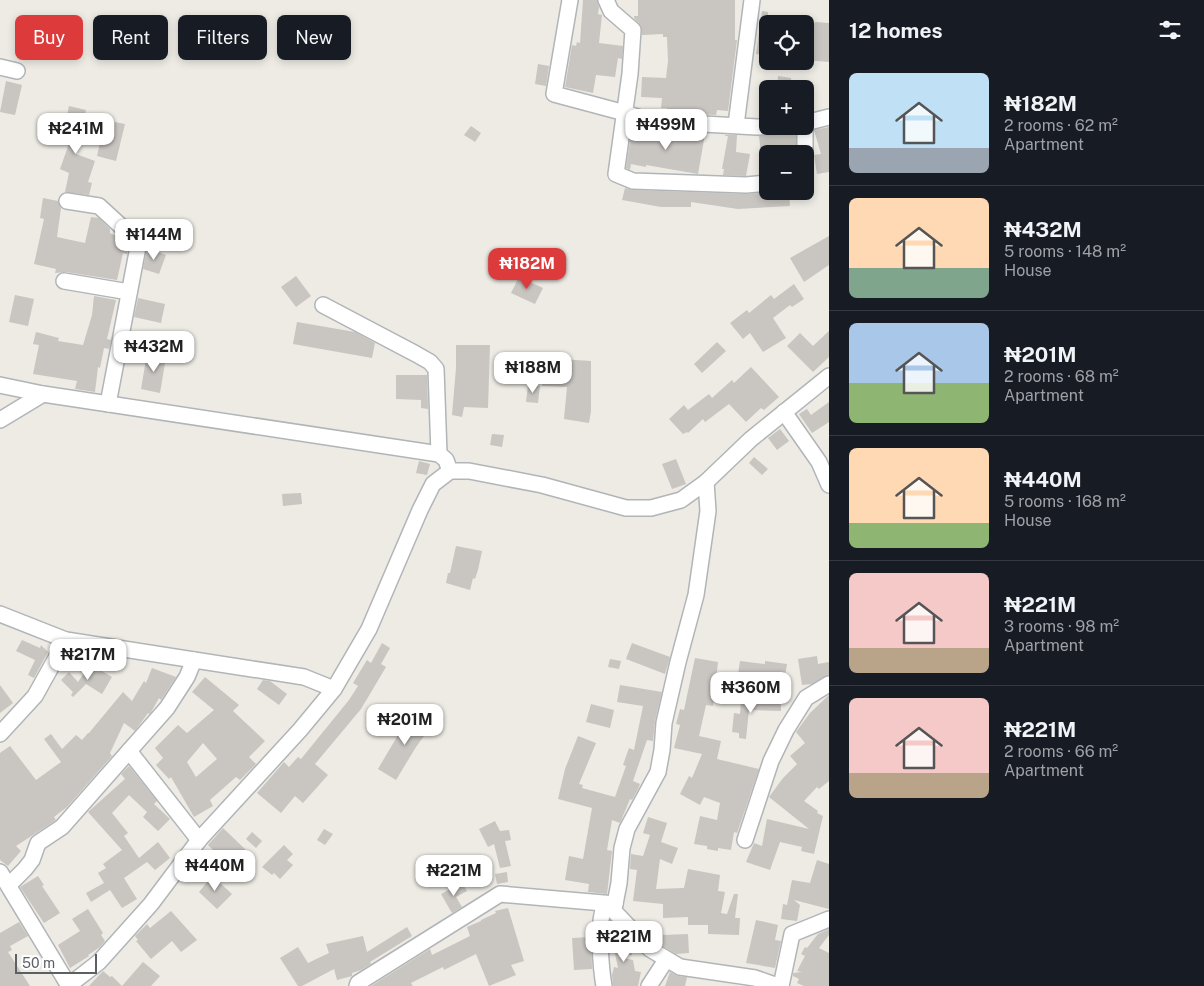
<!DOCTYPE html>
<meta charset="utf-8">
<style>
body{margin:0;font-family:"Public Sans",sans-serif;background:#242831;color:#f1f3f6;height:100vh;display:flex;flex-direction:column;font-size:19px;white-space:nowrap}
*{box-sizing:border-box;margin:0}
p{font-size:16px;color:#9ea1a6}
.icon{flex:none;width:28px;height:28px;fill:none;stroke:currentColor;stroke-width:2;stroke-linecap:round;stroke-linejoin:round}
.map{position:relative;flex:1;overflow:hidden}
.side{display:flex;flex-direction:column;background:#171b24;width:375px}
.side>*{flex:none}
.hud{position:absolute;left:15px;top:15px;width:475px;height:45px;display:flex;gap:10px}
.tools{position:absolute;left:759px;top:15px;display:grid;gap:10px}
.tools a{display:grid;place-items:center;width:55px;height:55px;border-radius:8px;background:#171b24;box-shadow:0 2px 8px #0003;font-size:25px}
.scale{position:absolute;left:15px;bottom:12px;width:82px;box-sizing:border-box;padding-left:5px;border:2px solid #5c6064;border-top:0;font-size:14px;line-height:18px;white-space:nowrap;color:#5c6064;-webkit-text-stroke:4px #fff;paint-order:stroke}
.price{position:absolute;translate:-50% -42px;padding:0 11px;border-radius:10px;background:#fff;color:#222;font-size:16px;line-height:32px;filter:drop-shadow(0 1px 2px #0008)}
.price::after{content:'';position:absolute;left:50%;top:30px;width:15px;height:11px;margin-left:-8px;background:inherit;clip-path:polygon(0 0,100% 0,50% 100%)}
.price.current{background:#dd3a3c;color:#fff}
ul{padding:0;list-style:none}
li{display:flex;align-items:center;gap:15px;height:125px;padding:0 20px}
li+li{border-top:1px solid #363941}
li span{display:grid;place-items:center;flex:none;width:140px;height:100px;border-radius:8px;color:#555}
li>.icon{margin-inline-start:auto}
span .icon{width:60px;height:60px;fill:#fffc;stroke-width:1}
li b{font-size:21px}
h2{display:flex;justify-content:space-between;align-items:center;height:60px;padding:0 20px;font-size:21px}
.chip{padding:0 18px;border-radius:8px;background:#171b24;box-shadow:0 2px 8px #0003;font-size:18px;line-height:45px}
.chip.current{background:#dd3a3c;color:#fff}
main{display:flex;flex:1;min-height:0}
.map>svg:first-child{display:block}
.building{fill:#c9c5c1;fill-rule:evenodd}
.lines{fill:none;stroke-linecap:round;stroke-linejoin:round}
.minor-casing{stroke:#b1b5b8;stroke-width:18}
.minor{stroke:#fff;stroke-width:15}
</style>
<main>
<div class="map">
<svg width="829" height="986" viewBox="0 0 829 986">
<rect width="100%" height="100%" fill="#edebe4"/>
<g class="building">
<path d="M 583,0 L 597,0 L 599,7 L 598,14 L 602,15 L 599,43 L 623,46 L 622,59 L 618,58 L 615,77 L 596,75 L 593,93 L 565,87 L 572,45 L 576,46 L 577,42 L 580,43 Z"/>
<path d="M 638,0 L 735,0 L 735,40 L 737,40 L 728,111 L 717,110 L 716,115 L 683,113 L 683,112 L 667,111 L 667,108 L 661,108 L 662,98 L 641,97 L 642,77 L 666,78 L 668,61 L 667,37 L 663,37 L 663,34 L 642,35 L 641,26 L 634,18 L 634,16 L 638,16 Z"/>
<path d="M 762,11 L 768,12 L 768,56 L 756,54 Z"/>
<path d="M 815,22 L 829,23 L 829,62 L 805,60 L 805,24 L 814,24 Z"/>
<path d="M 538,64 L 549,66 L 546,86 L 535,84 Z"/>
<path d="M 778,76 L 791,78 L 792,89 L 777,89 Z"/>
<path d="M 6,81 L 22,85 L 15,115 L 0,112 Z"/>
<path d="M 69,106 L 86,110 L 76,154 L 95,161 L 88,182 L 92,183 L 89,195 L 65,192 L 69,173 L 60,169 L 70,141 L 62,139 Z"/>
<path d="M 105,120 L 125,124 L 116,161 L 97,156 Z"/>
<path d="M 471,126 L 481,133 L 475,142 L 464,135 Z"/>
<path d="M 829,127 L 829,172 L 817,174 L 814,155 L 821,154 L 814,130 Z"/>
<path d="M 635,128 L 687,138 L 688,132 L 705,134 L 698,174 L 646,165 L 646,167 L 631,164 L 630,170 L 626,168 L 631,134 L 634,135 Z"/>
<path d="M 796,133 L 796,154 L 783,154 L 783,152 L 761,154 L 759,136 Z"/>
<path d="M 725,135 L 737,135 L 736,152 L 750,154 L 746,176 L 723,175 L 724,169 L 722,169 L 728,136 L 725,136 Z"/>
<path d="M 625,188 L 633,190 L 746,194 L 789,191 L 790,206 L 738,209 L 691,202 L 691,207 L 661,207 L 622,200 Z"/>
<path d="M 43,198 L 58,201 L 61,208 L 57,237 L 85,243 L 91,217 L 99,218 L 110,229 L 110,233 L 119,237 L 128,245 L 127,254 L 123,253 L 117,280 L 66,272 L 55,273 L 56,269 L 34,264 L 44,219 L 40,218 Z"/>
<path d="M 829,236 L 829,265 L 804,282 L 790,258 Z"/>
<path d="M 147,248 L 166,255 L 159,274 L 143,269 Z"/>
<path d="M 296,276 L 311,296 L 296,307 L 281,287 Z"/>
<path d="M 519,277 L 543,288 L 535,304 L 511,293 Z"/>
<path d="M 794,284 L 804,299 L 792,307 L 790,305 L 773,318 L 786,338 L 763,352 L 750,333 L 743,339 L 730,323 L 747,310 L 749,313 L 771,295 L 774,299 Z"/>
<path d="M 15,295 L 34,299 L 28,326 L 9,322 Z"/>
<path d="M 94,296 L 116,300 L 107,339 L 111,340 L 109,349 L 104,348 L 100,368 L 98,367 L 95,392 L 75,389 L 77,381 L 33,374 L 39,345 L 33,344 L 36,332 L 59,338 L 58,341 L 83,345 L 92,315 Z"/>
<path d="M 138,298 L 165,304 L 161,323 L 134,317 Z"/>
<path d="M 297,322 L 355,332 L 375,343 L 372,358 L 293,344 Z"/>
<path d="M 829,331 L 829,357 L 813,372 L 787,346 L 800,333 L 813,346 Z"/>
<path d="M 717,342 L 726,351 L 702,373 L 694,364 Z"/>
<path d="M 456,345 L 490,345 L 488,408 L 464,407 L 462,417 L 452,415 L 456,368 Z"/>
<path d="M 147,354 L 166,357 L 160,393 L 141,389 Z"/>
<path d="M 543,358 L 591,361 L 591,411 L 589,423 L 564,419 L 567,387 L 542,386 Z"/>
<path d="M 751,367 L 779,397 L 764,410 L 761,408 L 746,422 L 729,404 L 705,422 L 703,419 L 688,433 L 687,432 L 683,434 L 669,419 L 684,405 L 688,410 L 709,394 L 712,398 L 732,380 L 734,383 Z"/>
<path d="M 396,375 L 427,375 L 428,409 L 421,408 L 421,400 L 396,399 Z"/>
<path d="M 528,385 L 540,386 L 538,403 L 526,402 Z"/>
<path d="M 829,402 L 829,422 L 812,433 L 799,414 L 807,409 L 811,415 Z"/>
<path d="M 780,429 L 789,441 L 777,450 L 768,438 Z"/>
<path d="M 492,434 L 504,435 L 502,447 L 490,445 Z"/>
<path d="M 754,457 L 768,469 L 762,475 L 749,463 Z"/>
<path d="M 676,459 L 686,484 L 672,489 L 662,464 Z"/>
<path d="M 419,461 L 430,464 L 427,475 L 416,473 Z"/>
<path d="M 301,493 L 302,504 L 283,506 L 282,494 Z"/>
<path d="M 456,546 L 482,551 L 478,570 L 475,579 L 473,578 L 470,590 L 446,583 L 448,573 L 450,573 Z"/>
<path d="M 22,640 L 40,648 L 41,645 L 48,652 L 34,678 L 28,675 L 35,660 L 16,651 Z"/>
<path d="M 382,643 L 390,648 L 381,664 L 386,667 L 361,709 L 315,764 L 328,775 L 303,803 L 295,796 L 281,813 L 257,793 L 284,762 L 289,767 L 298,757 L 301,759 L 349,700 L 358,686 L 353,683 L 367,660 L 371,663 Z"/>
<path d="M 632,643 L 670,657 L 665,674 L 626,659 Z"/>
<path d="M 817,656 L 818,664 L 829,662 L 829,675 L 812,684 L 802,685 L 798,659 Z"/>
<path d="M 695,658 L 718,662 L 713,706 L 706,705 L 699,736 L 721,741 L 717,759 L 759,769 L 737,833 L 734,832 L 731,850 L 718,848 L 718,851 L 707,849 L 707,846 L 694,844 L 700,816 L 717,820 L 720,803 L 704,797 L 700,805 L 680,794 L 689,776 L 692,778 L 702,754 L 674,748 L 680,725 L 676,724 L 680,709 L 684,710 Z"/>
<path d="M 610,659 L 621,661 L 619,669 L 608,667 Z"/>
<path d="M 740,661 L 765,664 L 765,661 L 787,664 L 783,688 L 737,681 Z"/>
<path d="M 90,664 L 112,677 L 102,694 L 86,684 L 73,697 L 71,695 L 73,692 L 61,680 L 69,672 L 78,682 Z"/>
<path d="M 152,668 L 176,677 L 161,700 L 159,698 L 150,714 L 148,713 L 135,731 L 124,723 L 110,753 L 112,756 L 67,807 L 54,817 L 56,820 L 16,846 L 21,851 L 8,866 L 0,860 L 0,753 L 10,746 L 36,780 L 61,762 L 44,739 L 51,734 L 62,749 L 76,735 L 82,740 L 88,733 L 89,733 L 123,692 L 132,701 L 144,681 L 146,683 Z"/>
<path d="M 205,677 L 239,705 L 233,711 L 265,741 L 249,757 L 256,764 L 240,780 L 236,777 L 210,800 L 213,806 L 194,817 L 171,777 L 169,779 L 156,765 L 163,758 L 155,748 L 178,725 L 187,733 L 214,710 L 192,692 ZM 203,743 L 217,759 L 196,777 L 187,762 Z"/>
<path d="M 263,680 L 270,681 L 287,694 L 279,705 L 257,689 Z"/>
<path d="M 0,685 L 13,703 L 0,713 Z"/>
<path d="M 620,685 L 662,692 L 655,721 L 653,741 L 647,740 L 633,781 L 640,784 L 638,789 L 632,800 L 630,799 L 620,823 L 612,820 L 607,850 L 612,851 L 607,894 L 588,892 L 589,884 L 565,880 L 569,856 L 583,859 L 592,808 L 558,799 L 565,769 L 578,736 L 596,743 L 579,784 L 583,785 L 582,788 L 615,797 L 626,766 L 623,765 L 629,748 L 634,750 L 643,706 L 617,702 Z"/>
<path d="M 829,695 L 829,781 L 819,789 L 817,787 L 804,801 L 818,811 L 817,813 L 823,816 L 814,854 L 801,851 L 802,847 L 780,842 L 770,870 L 746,862 L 754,843 L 762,846 L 767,819 L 809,829 L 769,797 L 783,778 L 797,764 L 790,756 L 805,743 L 796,732 L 810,713 Z"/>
<path d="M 741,700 L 781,702 L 781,711 L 749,710 L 746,739 L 739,738 L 739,733 L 732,732 L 734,713 L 740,714 Z"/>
<path d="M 591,704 L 614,710 L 610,728 L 586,722 Z"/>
<path d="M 414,712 L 432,725 L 416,747 L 396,780 L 378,769 L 398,735 L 397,734 Z"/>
<path d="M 129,766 L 157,801 L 154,804 L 170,819 L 158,831 L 143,817 L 147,812 L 129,795 L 112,813 L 128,833 L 124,836 L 139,858 L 158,842 L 170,858 L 155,870 L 147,862 L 124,878 L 137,899 L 122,908 L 110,890 L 91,902 L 86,893 L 104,883 L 98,873 L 106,868 L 103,864 L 122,850 L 88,812 L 125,779 L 121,774 Z"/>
<path d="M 648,817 L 667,823 L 661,842 L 678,848 L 672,864 L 660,859 L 656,889 L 684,888 L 688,869 L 720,875 L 718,891 L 725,892 L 721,913 L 727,914 L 734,894 L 738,894 L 735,918 L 740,918 L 739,935 L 708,934 L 708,925 L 688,925 L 688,917 L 663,918 L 663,904 L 633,901 L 637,870 L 630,869 L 631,854 L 643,856 L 650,835 L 643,833 Z"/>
<path d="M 495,821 L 500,831 L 509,830 L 511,840 L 505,841 L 511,866 L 500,868 L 494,844 L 488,847 L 479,829 Z"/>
<path d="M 223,828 L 246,850 L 229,866 L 208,845 Z"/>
<path d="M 324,829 L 333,834 L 325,845 L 317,840 Z"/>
<path d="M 252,832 L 262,841 L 256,848 L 246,839 Z"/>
<path d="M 284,845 L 293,854 L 287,860 L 293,865 L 280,879 L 274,873 L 272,875 L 262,867 Z"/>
<path d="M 817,860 L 829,864 L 829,909 L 794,900 L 800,905 L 797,921 L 781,919 L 783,904 L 787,905 L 792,880 L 810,883 Z"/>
<path d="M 507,872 L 508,882 L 497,884 L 495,874 Z"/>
<path d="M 213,875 L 221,882 L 220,883 L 232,894 L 217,909 L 199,892 Z"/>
<path d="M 38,876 L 44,885 L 42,886 L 60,913 L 44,923 L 20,887 Z"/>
<path d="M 462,883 L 467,891 L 456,897 L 462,907 L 452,913 L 441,894 Z"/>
<path d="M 508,908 L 524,961 L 511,965 L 516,975 L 489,986 L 476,954 L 444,970 L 443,967 L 411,983 L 413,986 L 371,986 L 430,949 L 432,955 L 470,936 L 467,927 L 481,921 L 481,920 L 496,913 L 495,911 Z"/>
<path d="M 88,909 L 103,933 L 101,935 L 105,941 L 100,947 L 88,955 L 89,956 L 70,968 L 58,945 L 80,931 L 72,919 Z"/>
<path d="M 171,911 L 197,940 L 181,952 L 172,941 L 151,959 L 136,941 L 138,940 L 135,936 L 147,924 L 150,928 Z"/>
<path d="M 756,920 L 778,925 L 775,940 L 781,941 L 775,968 L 746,963 Z"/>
<path d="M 19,922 L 28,936 L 10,946 L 12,950 L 8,952 L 30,986 L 0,986 L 0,933 Z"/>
<path d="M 407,927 L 412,936 L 370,962 L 371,964 L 361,970 L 352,973 L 352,976 L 337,980 L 334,969 L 302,986 L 298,986 L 280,958 L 298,947 L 308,963 L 329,953 L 326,944 L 363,936 L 367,952 Z"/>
<path d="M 829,929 L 829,935 L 819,948 L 829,953 L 829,986 L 804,986 L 797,983 L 799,979 L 793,976 L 793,973 L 802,972 L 797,971 L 805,956 L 801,954 L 805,947 L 807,948 L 818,934 Z"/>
<path d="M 621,932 L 630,941 L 632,955 L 616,956 L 633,960 L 635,971 L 641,972 L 638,986 L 613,986 L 612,975 L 614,967 L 618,968 L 611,934 Z"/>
<path d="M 688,934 L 689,953 L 676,954 L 663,946 L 663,935 Z"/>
<path d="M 591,937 L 592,969 L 574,970 L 572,938 Z"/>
<path d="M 143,962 L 160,976 L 151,986 L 89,986 L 103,971 L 110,977 L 112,976 L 122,986 Z"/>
<path d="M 670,972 L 678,976 L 687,977 L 685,986 L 665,986 Z"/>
</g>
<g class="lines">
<g class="minor-casing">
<g id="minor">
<path d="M 570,0 L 554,94 L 625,113 L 650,121 L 757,127 L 783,126"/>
<path d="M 606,0 L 611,11 L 633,30 L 630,74 L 616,174 L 633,181 L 746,185 L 768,183"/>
<path d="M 0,67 L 17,71"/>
<path d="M 805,123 L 829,117"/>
<path d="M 736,125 L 752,0"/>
<path d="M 805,126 L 805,179"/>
<path d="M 67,201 L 99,206 L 136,240 L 138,247 L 108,404"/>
<path d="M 64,281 L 129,292"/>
<path d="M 323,305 L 416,354 L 430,362 L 436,369 L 439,454"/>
<path d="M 0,385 L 43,394 L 439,454 L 446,460 L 450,471"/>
<path d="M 784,412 L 819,462 L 829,485"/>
<path d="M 0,420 L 43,394"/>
<path d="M 0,614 L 66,640 L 304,677 L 334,689"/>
<path d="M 0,734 L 35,696 L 66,640"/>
<path d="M 129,751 L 199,840"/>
<path d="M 745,840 L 771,761 L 786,730 L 806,698 L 829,684"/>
<path d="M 0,872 L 69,986"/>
<path d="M 9,885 L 25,869 L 32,860 L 38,843 L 62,827 L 167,708 L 187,677 L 194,660"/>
<path d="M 609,906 L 650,949 L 680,967 L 755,978 L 778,986"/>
<path d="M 68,986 L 99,962 L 151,904 L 199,840 L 300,730 L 334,689 L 369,629 L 420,510 L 433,484 L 450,471 L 469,471 L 542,485 L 626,508 L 651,508 L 681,500 L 706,482 L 751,439 L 829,376"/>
<path d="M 357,986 L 358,983 L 500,894 L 615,904"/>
<path d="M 604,986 C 601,969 597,923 604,908 L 615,904 L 619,883 L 622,848 L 627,829 L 658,772 L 662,750 L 664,723 L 678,662 L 696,595 L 708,511 L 706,482"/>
<path d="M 649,986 L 666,960"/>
<path d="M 781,986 L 792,934 L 829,919"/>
</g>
</g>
<use href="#minor" class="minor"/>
</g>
</svg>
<div class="tools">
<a><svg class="icon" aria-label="locate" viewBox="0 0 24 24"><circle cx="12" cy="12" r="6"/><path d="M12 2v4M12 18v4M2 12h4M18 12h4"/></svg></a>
<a>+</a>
<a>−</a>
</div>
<div class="scale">50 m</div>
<b class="price" style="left:666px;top:151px">₦499M</b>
<b class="price" style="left:76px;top:155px">₦241M</b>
<b class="price" style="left:154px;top:261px">₦144M</b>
<b class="price current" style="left:527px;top:290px">₦182M</b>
<b class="price" style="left:154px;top:373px">₦432M</b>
<b class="price" style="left:533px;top:394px">₦188M</b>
<b class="price" style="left:88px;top:681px">₦217M</b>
<b class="price" style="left:751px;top:714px">₦360M</b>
<b class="price" style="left:405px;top:746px">₦201M</b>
<b class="price" style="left:215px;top:892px">₦440M</b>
<b class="price" style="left:454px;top:897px">₦221M</b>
<b class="price" style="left:624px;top:963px">₦221M</b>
<div class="hud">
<a class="chip current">Buy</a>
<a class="chip">Rent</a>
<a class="chip">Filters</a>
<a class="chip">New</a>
</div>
</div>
<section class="side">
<h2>12 homes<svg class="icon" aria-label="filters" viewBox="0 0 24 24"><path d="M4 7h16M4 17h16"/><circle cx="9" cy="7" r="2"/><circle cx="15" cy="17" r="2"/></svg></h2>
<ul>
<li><span style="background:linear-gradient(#bfe0f5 75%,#9aa5b1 0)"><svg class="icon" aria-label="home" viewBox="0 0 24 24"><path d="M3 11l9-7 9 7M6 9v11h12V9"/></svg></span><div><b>₦182M</b><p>2 rooms · 62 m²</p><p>Apartment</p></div></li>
<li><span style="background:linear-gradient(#ffd9b3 70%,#7fa58c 0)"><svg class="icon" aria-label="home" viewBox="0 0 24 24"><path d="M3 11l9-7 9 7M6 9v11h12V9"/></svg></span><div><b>₦432M</b><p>5 rooms · 148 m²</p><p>House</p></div></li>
<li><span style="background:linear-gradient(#a9c7e8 60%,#8fb573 0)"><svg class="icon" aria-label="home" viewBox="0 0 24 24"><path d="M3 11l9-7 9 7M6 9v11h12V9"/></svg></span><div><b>₦201M</b><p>2 rooms · 68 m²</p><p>Apartment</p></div></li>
<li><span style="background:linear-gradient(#ffd9b3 75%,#8fb573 0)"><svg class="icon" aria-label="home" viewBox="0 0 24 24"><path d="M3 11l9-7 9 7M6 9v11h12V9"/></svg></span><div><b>₦440M</b><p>5 rooms · 168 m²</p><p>House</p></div></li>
<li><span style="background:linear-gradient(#f6c9c9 75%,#b9a48a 0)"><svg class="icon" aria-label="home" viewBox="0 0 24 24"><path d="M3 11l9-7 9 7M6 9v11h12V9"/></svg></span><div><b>₦221M</b><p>3 rooms · 98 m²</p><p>Apartment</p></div></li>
<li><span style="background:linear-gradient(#f6c9c9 75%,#b9a48a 0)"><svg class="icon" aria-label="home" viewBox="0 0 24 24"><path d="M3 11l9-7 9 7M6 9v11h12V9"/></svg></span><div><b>₦221M</b><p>2 rooms · 66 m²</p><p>Apartment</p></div></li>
</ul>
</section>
</main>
